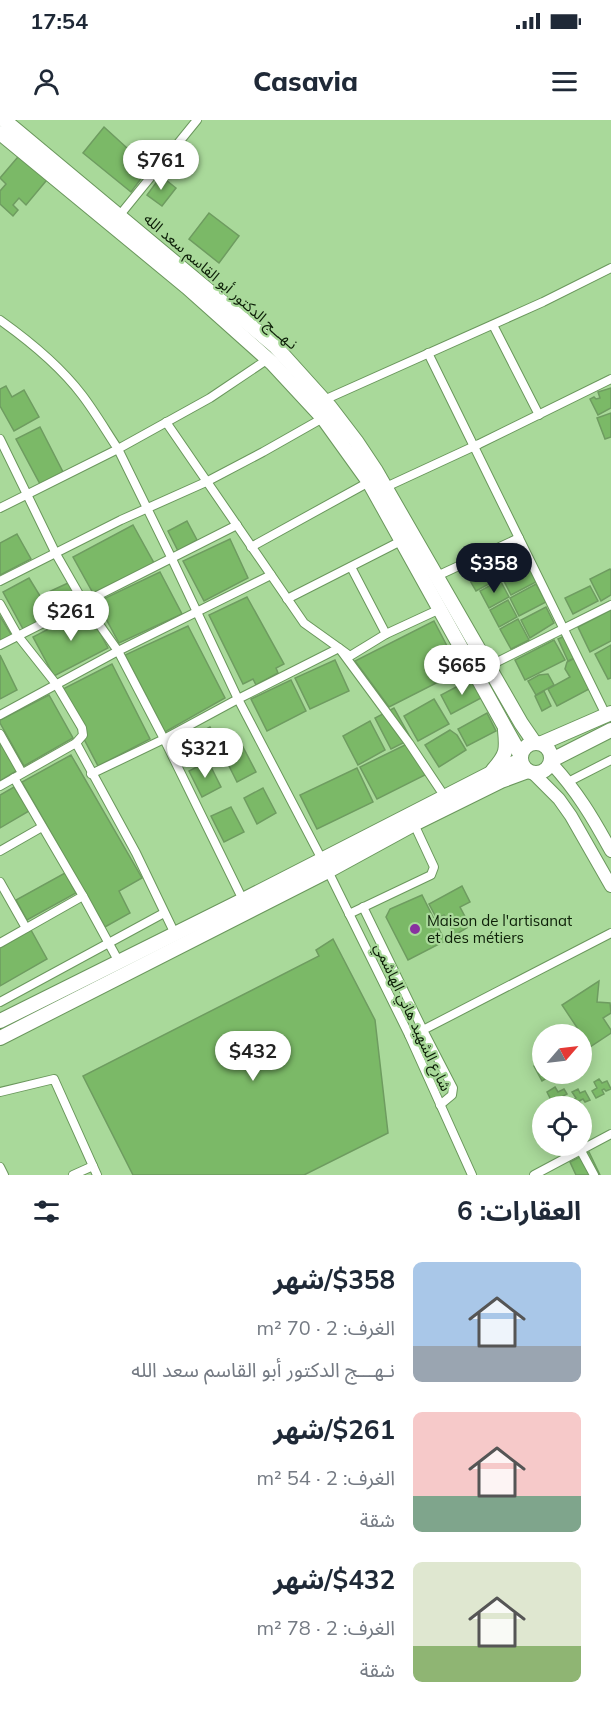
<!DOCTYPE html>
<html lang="ar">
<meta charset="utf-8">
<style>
body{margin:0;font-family:Mulish,"Noto Sans Arabic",sans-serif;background:#f6f6f7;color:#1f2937;direction:rtl;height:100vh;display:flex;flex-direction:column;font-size:22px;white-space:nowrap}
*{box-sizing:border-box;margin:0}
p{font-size:20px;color:#747a83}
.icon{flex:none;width:33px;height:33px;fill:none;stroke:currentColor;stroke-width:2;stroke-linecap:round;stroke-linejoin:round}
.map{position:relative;height:1055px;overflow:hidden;direction:ltr}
.details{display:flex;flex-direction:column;background:#fff;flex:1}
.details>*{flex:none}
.needle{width:39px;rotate:62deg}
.controls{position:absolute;left:532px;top:904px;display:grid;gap:12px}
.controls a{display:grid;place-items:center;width:60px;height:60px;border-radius:50%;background:#fff;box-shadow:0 3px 15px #0003;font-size:30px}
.price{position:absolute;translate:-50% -51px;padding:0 14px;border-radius:21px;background:#fff;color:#222;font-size:20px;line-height:39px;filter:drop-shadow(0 2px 3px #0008)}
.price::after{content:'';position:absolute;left:50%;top:36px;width:18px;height:14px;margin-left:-9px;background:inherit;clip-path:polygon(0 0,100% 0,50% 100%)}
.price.on{background:#111827;color:#fff}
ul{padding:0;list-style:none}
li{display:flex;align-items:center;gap:18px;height:150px;padding:0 30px}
li span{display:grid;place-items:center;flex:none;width:168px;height:120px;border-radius:9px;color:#555}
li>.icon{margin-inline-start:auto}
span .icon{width:72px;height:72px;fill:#fffc;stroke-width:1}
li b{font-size:26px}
h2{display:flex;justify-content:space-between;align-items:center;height:72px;padding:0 30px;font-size:26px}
.status{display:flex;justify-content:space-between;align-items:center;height:42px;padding:0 30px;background:#fff;direction:ltr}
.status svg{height:16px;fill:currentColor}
header{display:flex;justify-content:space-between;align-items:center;height:78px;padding:0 30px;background:#fff;font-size:27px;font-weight:800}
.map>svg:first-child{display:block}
.building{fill:#7bb967;stroke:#6e9c60;stroke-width:1.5}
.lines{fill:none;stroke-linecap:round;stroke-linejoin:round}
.minor-casing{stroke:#6a975c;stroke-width:10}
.secondary-casing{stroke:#6a975c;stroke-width:14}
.primary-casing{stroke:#6a975c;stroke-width:16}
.minor{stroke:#fff;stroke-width:8}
.secondary{stroke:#fff;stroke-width:12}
.primary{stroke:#fff;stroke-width:14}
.poi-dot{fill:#88319f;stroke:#a9d99a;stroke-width:2}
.labels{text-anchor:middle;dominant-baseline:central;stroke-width:4.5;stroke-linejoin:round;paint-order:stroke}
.street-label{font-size:15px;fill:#0d1f08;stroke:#a9d99a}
.poi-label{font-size:15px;fill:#0d1f08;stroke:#a9d99a;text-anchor:start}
</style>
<div class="status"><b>17:54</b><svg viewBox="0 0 49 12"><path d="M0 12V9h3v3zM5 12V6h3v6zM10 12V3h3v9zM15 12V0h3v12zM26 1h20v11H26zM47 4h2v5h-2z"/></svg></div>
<header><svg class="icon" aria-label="menu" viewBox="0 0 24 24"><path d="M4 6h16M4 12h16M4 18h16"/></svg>Casavia<svg class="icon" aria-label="person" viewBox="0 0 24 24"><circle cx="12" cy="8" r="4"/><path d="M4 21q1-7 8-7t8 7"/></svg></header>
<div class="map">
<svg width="611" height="1055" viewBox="0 0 611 1055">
<rect width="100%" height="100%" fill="#a9d99a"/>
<g class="building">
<path d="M 104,7 L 149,48 L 131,72 L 83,33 Z"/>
<path d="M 23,31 L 51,55 L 26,85 L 19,78 L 13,85 L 18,90 L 13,96 L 0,84 L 0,71 L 6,64 L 0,58 Z"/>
<path d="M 161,56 L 176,68 L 162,86 L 147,75 Z"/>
<path d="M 209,93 L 239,116 L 219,143 L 189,119 Z"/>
<path d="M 6,266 L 12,277 L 24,270 L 39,297 L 14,311 L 0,286 L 0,269 Z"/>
<path d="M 611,268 L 611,288 L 598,295 L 590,279 L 594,277 L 596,279 L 600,278 L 598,272 Z"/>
<path d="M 611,293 L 611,317 L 605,319 L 597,298 Z"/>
<path d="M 40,307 L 63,352 L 40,364 L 16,319 Z"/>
<path d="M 187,401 L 197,420 L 178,431 L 168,411 Z"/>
<path d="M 133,405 L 154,443 L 93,473 L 73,437 Z"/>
<path d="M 17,414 L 31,439 L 0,455 L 0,423 Z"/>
<path d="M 230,419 L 248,458 L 204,481 L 183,441 Z"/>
<path d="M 517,425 L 527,444 L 501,458 L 491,438 Z"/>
<path d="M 486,438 L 498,459 L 476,471 L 464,450 Z"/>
<path d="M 528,446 L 536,462 L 511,475 L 503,459 Z"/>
<path d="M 610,449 L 611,451 L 611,475 L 601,481 L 590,459 Z"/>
<path d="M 160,452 L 182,494 L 119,523 L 97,482 Z"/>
<path d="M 29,458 L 40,476 L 68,463 L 78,480 L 23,509 L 3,472 Z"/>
<path d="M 500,460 L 509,477 L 489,488 L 480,471 Z"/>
<path d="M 536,464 L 546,482 L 519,496 L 510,478 Z"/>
<path d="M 590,466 L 598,481 L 573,494 L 565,478 Z"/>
<path d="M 247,477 L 284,544 L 276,548 L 278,553 L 256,565 L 253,559 L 243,564 L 209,495 Z"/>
<path d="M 508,480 L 517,497 L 499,507 L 490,490 Z"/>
<path d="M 546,487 L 554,503 L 530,518 L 521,500 Z"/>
<path d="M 87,489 L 108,528 L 54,556 L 33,517 Z"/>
<path d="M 611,490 L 611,521 L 590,532 L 578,507 Z"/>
<path d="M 0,496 L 12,516 L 0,522 Z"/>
<path d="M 518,499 L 529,520 L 511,529 L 500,509 Z"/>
<path d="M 434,501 L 460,551 L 389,587 L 355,541 Z"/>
<path d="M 188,506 L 225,578 L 165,612 L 125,535 Z"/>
<path d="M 567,515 L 577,537 L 568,541 L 558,519 Z"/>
<path d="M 554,520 L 565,540 L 525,560 L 515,540 Z"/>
<path d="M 611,525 L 611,558 L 608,559 L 595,534 Z"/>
<path d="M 0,535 L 17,570 L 0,579 Z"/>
<path d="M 575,538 L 591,568 L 557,586 L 548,569 L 570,557 L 565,549 L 567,542 Z"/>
<path d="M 335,540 L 349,571 L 310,589 L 295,558 Z"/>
<path d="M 112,544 L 150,619 L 98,646 L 59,571 Z"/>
<path d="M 548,554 L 554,565 L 536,575 L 528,561 L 539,555 Z"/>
<path d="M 473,558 L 483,577 L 451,594 L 441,575 Z"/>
<path d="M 291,560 L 306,591 L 267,611 L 251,579 Z"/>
<path d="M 544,571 L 551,586 L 542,591 L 535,576 Z"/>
<path d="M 49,575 L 73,618 L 24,646 L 0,603 L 0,600 Z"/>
<path d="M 434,579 L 449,604 L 418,621 L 404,596 Z"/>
<path d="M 394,588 L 411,619 L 391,629 L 375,598 Z"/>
<path d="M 487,593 L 496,611 L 467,626 L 458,609 Z"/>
<path d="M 370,601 L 385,630 L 358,645 L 343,616 Z"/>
<path d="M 210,607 L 218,622 L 180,642 L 172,627 Z"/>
<path d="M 450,610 L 457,615 L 466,630 L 439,647 L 425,625 Z"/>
<path d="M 0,620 L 18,650 L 0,661 Z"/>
<path d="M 409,623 L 425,655 L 377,679 L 360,647 Z"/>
<path d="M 243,627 L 256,652 L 237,662 L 224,636 Z"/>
<path d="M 71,635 L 142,758 L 119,771 L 130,793 L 105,807 L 22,662 Z"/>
<path d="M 208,641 L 221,667 L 202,677 L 189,651 Z"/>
<path d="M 357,648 L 373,682 L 317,709 L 300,675 Z"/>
<path d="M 14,667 L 29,691 L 0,708 L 0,675 Z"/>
<path d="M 263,668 L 276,693 L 257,704 L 244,678 Z"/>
<path d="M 231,687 L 244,712 L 224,722 L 211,696 Z"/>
<path d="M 65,753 L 76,773 L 27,800 L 16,780 Z"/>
<path d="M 462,766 L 470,782 L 460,787 L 470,806 L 455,815 L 444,795 L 437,799 L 429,784 Z"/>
<path d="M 422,775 L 445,821 L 408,840 L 386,797 L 390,789 Z"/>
<path d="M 31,810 L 47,839 L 0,866 L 0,828 Z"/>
<path d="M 333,819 L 375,900 L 388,1013 L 304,1055 L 133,1055 L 83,956 L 319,836 L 316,830 Z"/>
<path d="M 599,861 L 597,882 L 610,883 L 611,893 L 603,898 L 611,910 L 611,913 L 590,927 L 562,885 Z"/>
<path d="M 542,941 L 543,954 L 552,955 L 542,961 L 534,946 Z"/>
<path d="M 599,959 L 602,963 L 607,961 L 611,969 L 606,971 L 604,969 L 602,970 L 604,974 L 596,978 L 592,971 L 597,968 L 594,962 Z"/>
<path d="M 555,967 L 558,972 L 564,969 L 567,974 L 563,976 L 565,980 L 554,986 L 547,972 Z"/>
<path d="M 578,969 L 580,973 L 585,971 L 590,980 L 585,982 L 583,979 L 579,981 L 581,984 L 573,987 L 570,981 L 576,978 L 572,972 Z"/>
<path d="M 589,1032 L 600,1055 L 576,1055 L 570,1042 Z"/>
</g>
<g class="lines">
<g class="minor-casing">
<g id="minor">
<path d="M 119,96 L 197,0"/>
<path d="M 0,200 C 28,220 61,247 82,275 C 95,292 106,311 118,329 L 0,388"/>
<path d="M 493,205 L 539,295"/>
<path d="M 428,233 L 606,595"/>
<path d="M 268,239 L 210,278 L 118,329 L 172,439 L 238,579 L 328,751 L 409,915 L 472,1055"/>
<path d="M 324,280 L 543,182 L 611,148"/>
<path d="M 166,302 L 304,503 L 339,528 L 409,623 L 445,677"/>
<path d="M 0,319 L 56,434 L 84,483 L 118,531 L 164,619 L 243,780"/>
<path d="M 386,367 L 479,324 L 611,259"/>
<path d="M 251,427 L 369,362"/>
<path d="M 351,447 L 386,514"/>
<path d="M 437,456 L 519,418"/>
<path d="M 0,461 L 121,400 L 206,362 L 263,332 L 323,298"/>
<path d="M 287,479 L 403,420"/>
<path d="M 0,484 L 18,516 L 56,564 L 82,608 L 83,615 L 76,623"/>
<path d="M 0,525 L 237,405"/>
<path d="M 489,546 L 611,485"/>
<path d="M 0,595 L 118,531 L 271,455"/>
<path d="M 0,614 L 22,653"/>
<path d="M 91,654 L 164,619 L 238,579 L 339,528 L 350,536 L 386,514 L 440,489"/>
<path d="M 14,658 L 83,776 L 119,842"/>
<path d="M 568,662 L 611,640"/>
<path d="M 0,666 L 76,623 L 136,733 L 175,814"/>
<path d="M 0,731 L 42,707"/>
<path d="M 0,762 L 26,808"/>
<path d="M 363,787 L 423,910 L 453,968 L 452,975 L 440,985"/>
<path d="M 349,794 L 431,755 L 434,747 L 414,704"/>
<path d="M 0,823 L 83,776"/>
<path d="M 0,882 L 164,793"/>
<path d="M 409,915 L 423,910 L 611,813"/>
<path d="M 0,972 L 54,959 L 97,1055"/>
<path d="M 581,1031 L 594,1055"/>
<path d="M 0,1047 L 4,1055"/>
<path d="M 73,1055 L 93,1046"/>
<path d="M 534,1055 L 611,1014"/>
</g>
</g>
<g class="secondary-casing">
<g id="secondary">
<path d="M 551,643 C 577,671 593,698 611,731"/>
<path d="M 533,653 L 559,679 L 571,696 L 611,766"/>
</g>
</g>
<g class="primary-casing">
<g id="primary">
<path d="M 4,0 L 275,226 L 330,287 L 356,321 L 376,351 L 521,603 L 534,622"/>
<path d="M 0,13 L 187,167 L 272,243 L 323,298 L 369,362 L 521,636"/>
<circle cx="536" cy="638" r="15"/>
<path d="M 542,623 L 611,593"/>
<path d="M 552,640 L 611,610"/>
<path d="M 493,650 C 507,634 507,630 505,610"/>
<path d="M 0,901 L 243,780 L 489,654 L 521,640"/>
<path d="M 0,918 L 328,751 L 414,704 L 501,661 L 528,651"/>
</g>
</g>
<use href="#minor" class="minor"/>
<use href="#secondary" class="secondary"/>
<use href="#primary" class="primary"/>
</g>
<circle class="poi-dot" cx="415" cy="809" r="6"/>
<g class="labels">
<g class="street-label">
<text transform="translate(221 161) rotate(41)">نـهـــج الدكتور أبو القاسم سعد الله</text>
<text transform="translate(413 897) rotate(65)">شارع الشهيد هاني الهاشمي</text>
</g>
<g class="poi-label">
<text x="427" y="800">Maison de l'artisanat<tspan x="427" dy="17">et des métiers</tspan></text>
</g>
</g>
</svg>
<div class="controls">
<a><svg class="needle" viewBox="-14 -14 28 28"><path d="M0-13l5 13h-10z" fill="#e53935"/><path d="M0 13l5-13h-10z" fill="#747a83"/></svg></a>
<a><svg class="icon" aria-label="locate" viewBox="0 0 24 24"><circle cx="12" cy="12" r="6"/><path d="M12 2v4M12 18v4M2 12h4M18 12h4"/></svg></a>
</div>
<b class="price" style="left:161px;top:71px">$761</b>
<b class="price on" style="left:494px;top:474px">$358</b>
<b class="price" style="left:71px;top:522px">$261</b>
<b class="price" style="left:462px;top:576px">$665</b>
<b class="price" style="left:205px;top:659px">$321</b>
<b class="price" style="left:253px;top:962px">$432</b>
</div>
<section class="details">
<h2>العقارات: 6<svg class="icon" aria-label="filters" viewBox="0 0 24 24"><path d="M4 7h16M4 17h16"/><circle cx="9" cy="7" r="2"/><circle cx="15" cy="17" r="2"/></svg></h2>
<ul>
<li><span style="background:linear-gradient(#a9c7e8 70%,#9aa5b1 0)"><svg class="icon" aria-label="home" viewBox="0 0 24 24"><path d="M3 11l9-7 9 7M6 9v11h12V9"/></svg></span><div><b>$358/شهر</b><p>الغرف: 2 · 70 m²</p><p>نـهـــج الدكتور أبو القاسم سعد الله</p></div></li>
<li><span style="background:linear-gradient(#f6c9c9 70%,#7fa58c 0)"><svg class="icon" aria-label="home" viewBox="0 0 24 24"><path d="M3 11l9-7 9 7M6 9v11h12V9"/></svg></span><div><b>$261/شهر</b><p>الغرف: 2 · 54 m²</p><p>شقة</p></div></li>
<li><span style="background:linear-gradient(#dfe7d0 70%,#8fb573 0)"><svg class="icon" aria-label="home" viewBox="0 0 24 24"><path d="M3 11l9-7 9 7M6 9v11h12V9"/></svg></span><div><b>$432/شهر</b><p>الغرف: 2 · 78 m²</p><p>شقة</p></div></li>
</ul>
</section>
